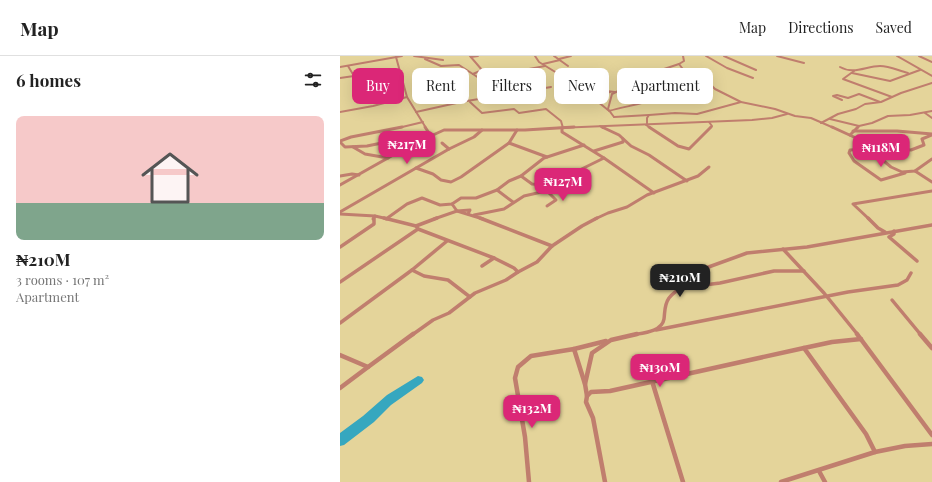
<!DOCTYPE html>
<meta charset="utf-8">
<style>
body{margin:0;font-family:"Playfair Display",serif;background:#f6f6f6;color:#222;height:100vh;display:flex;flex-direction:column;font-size:15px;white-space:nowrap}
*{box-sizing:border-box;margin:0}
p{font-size:13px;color:#767676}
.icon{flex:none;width:22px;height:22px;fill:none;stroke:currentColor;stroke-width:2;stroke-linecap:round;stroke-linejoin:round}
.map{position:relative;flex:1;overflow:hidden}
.sheet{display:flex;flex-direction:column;background:#fff;width:340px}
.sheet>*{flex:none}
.banner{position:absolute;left:12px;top:12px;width:380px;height:36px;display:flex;gap:8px}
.price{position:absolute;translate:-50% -34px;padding:0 9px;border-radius:8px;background:#db2777;color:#fff;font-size:13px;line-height:26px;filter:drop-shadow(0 1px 2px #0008)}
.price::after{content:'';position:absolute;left:50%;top:24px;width:12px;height:9px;margin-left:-6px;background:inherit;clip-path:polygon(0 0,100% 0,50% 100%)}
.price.on{background:#222;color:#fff}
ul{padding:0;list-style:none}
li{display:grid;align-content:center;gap:8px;height:212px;padding:0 16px}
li+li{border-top:1px solid #e0e0e0}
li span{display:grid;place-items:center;height:124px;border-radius:8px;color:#555}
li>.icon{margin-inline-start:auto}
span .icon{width:72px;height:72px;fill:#fffc;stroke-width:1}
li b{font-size:17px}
h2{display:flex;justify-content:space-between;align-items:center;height:48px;padding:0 16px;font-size:17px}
.chip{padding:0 14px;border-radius:8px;background:#fff;box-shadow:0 4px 16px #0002;font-size:14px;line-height:36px}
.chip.on{background:#db2777;color:#fff}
header{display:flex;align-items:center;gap:24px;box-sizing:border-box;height:56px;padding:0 20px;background:#fff;border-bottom:1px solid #e0e0e0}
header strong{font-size:19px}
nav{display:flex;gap:22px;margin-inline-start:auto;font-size:14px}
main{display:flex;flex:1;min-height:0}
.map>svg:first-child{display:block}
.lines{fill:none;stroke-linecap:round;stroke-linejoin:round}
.river{fill:#36a7bf;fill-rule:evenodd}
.minor-far3{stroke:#c07e6e;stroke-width:2}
.minor-far2{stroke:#c07e6e;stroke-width:3}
.minor-far1{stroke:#c07e6e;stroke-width:3.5}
.minor{stroke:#c07e6e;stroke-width:4.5}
</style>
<header>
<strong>Map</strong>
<nav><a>Map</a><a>Directions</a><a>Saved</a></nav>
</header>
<main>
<section class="sheet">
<h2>6 homes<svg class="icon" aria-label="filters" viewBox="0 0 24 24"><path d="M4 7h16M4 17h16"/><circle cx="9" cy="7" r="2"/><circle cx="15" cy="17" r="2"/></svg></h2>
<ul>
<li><span style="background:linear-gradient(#f6c9c9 70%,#7fa58c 0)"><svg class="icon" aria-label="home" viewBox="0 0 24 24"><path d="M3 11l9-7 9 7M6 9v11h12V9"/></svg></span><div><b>₦210M</b><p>3 rooms · 107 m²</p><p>Apartment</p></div></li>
</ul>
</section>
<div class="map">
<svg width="592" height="426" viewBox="0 0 592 426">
<rect width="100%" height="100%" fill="#e4d49a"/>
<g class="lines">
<path class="river" d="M 78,320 L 82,321 L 84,324 L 82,327 L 51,349 L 34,366 L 4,389 L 0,390 L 0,377 L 23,360 L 47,339 Z"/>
<g class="minor-far3">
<path d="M 74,0 L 103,4"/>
<path d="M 130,0 L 142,14 L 133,18"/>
<path d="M 195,0 L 199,6 L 230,25 L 252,21 L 262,27 L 261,32 L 266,35 L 275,36"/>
<path d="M 214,0 L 228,10"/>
<path d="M 343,0 L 344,5 L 339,8 L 348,20 L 356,26 L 371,29 L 375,33 L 401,46 L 435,53 L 455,60 L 471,62 L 494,72"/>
<path d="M 366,0 L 387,12 L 413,22"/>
<path d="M 384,0 L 416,14"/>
<path d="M 437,0 L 464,7"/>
<path d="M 557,0 L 592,20"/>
<path d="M 579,0 L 592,6"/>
<path d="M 56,1 L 67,41 L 86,72"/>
<path d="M 131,1 L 138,0"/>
<path d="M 85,3 L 101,10 L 119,9 L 142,24 L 191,15 L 189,13 L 205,10"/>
<path d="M 219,3 L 231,0"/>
<path d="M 203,8 L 220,4"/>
<path d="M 0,11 L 62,0"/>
<path d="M 500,11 C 514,19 526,10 540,10 C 550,10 559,15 568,17"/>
<path d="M 514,15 L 503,23 L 552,41"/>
<path d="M 512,17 L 550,25 L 580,14"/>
<path d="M 0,22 L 14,20 L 8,10"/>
<path d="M 24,30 L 31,26 L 60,21"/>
<path d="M 176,37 L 195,47"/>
<path d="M 502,44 L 493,40 L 497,39 L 508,42 L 519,38 L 540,46"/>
<path d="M 130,46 L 142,57 L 174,53 L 179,57 L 206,53 L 221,65 L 223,72"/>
<path d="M 268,54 L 252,41 L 270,36"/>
<path d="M 269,55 C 285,50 301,49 316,42"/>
<path d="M 0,56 L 33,50 L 67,41"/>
<path d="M 76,56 L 121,46 L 211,31"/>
<path d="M 585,57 L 592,62"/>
<path d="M 274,61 L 268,53 L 272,38 L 321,14 L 339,8"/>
<path d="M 274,61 L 309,59"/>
<path d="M 490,63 L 519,70"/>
<path d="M 369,66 L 372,70 L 370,72"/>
<path d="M 481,67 L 498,58 L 516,53 L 525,48 L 541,46 L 561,37 L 592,27"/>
<path d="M 307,68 L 307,62 L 309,59 L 335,57 L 357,58 L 401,46"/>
<path d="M 306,69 L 311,72"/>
<path d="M 260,70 L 263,72"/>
<path d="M 58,72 L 83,66"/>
<path d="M 217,72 L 412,64 L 432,62 L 447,58"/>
<path d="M 517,72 L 519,70 L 532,67 L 548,60 L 570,59 L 592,55"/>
</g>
<g class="minor-far2">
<path d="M 85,71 L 89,77"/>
<path d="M 262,71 L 279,79 L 291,90 L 309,99 L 347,125"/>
<path d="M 309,71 L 338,90 L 349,93 L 371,71"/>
<path d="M 492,71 L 516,82 L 551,111 L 562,116 L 575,115 L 592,103"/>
<path d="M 222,72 L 222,76 L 264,102 L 314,137"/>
<path d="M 513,75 L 557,75 L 592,78"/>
<path d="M 510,79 L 518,71"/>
<path d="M 66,83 L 81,84"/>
<path d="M 0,85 L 11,81 L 62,71"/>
<path d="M 0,86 L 5,91 L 27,90 L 81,79 L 87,76"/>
<path d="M 102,87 L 109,93"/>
<path d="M 169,87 L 207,101"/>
<path d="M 13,91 L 25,98 L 48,102"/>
<path d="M 254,95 L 283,86 L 283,83"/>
<path d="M 76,112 L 93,118 L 101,124 L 111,126 L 121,121 L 169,87 L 177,74"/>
<path d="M 575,115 L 592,126"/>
<path d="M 565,117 L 541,124 L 514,105 L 509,97 L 510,94 L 543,92 L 571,94 L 584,89 L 582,83 L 592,79"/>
<path d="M 0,120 L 12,118 L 19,119"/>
<path d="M 181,120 L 192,128 L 209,129 L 264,102"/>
<path d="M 0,129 L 71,89 L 104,74 L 185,74 L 234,71"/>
<path d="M 198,129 L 206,134 L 216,144 L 207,150"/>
<path d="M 157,134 L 173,146"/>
<path d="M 112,148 L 117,155 L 130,154 L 128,158"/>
<path d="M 0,156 L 109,93 L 134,81 L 142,74"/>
<path d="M 0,158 L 35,160 L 33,163"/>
<path d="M 134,159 L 164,153 L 184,140 L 206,135 L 212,131 L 209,129"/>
<path d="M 35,160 L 48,163"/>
<path d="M 46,163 L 67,148 L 82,142 L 100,149 L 112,148 L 121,142 L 136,142 L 157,134 L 169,125 L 181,120 L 204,102 L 244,89"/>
<path d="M 94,163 L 117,155 L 143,163"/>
<path d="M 255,163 L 268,157 L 287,151 L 307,139 L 358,120 L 369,111"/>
<path d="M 529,163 L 513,148 L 592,135"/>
</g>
<g class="minor-far1">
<path d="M 140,162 L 212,190"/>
<path d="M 528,162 L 538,172 L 545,176"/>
<path d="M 76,170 L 97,162"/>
<path d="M 78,173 L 154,202 L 142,210"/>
<path d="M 554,175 L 554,178 L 549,181 L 577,205"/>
<path d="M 0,191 L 34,168 L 34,162"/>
<path d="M 443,193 L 484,237 L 518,279"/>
<path d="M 72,214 L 84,220 L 108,224 L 130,241"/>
<path d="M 178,216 L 197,206 L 212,190 L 242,170 L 257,162"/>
<path d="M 0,226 L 78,173 L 76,170 L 44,162"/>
<path d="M 341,232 L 380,227 L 434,215 L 464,215"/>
<path d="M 552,244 L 581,279"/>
<path d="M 0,267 L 72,214 L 107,185"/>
<path d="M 316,274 L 508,236 L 558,229 L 567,224 L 571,217"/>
<path d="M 72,279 L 93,264 L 109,257 L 135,237 L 166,224 L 178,216 L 174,212 L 154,202"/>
<path d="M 292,279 C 302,277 322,276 324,263 C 325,256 324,249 329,242 C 336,233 340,236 343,223 L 352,217 L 407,197 L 467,191 L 592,169"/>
</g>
<g class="minor">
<path d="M 517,278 L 592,379"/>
<path d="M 580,278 L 592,292"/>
<path d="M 234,293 L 266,285"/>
<path d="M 0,299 L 28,311 L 73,278"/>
<path d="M 312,325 L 343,426"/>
<path d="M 245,328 L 252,297 L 271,284 L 297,278"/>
<path d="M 0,332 L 28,311"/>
<path d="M 535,396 L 565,390 L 592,388"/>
<path d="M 479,415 L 485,426"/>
<path d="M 189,426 L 185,381 L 175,322 L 178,311 L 191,300 L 234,293 L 245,328 L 247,340"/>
<path d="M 265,426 L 253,362 L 246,346 L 247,340 L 251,336 L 270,335 L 464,292"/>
<path d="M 441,426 L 535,396 L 526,378 L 464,292 L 492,286 L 521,283"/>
</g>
</g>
</svg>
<b class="price" style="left:67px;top:109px">₦217M</b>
<b class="price" style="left:541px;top:112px">₦118M</b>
<b class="price" style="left:223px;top:146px">₦127M</b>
<b class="price on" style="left:340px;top:242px">₦210M</b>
<b class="price" style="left:320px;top:332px">₦130M</b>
<b class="price" style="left:192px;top:373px">₦132M</b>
<div class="banner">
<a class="chip on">Buy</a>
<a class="chip">Rent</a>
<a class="chip">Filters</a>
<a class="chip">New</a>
<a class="chip">Apartment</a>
</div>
</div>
</main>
